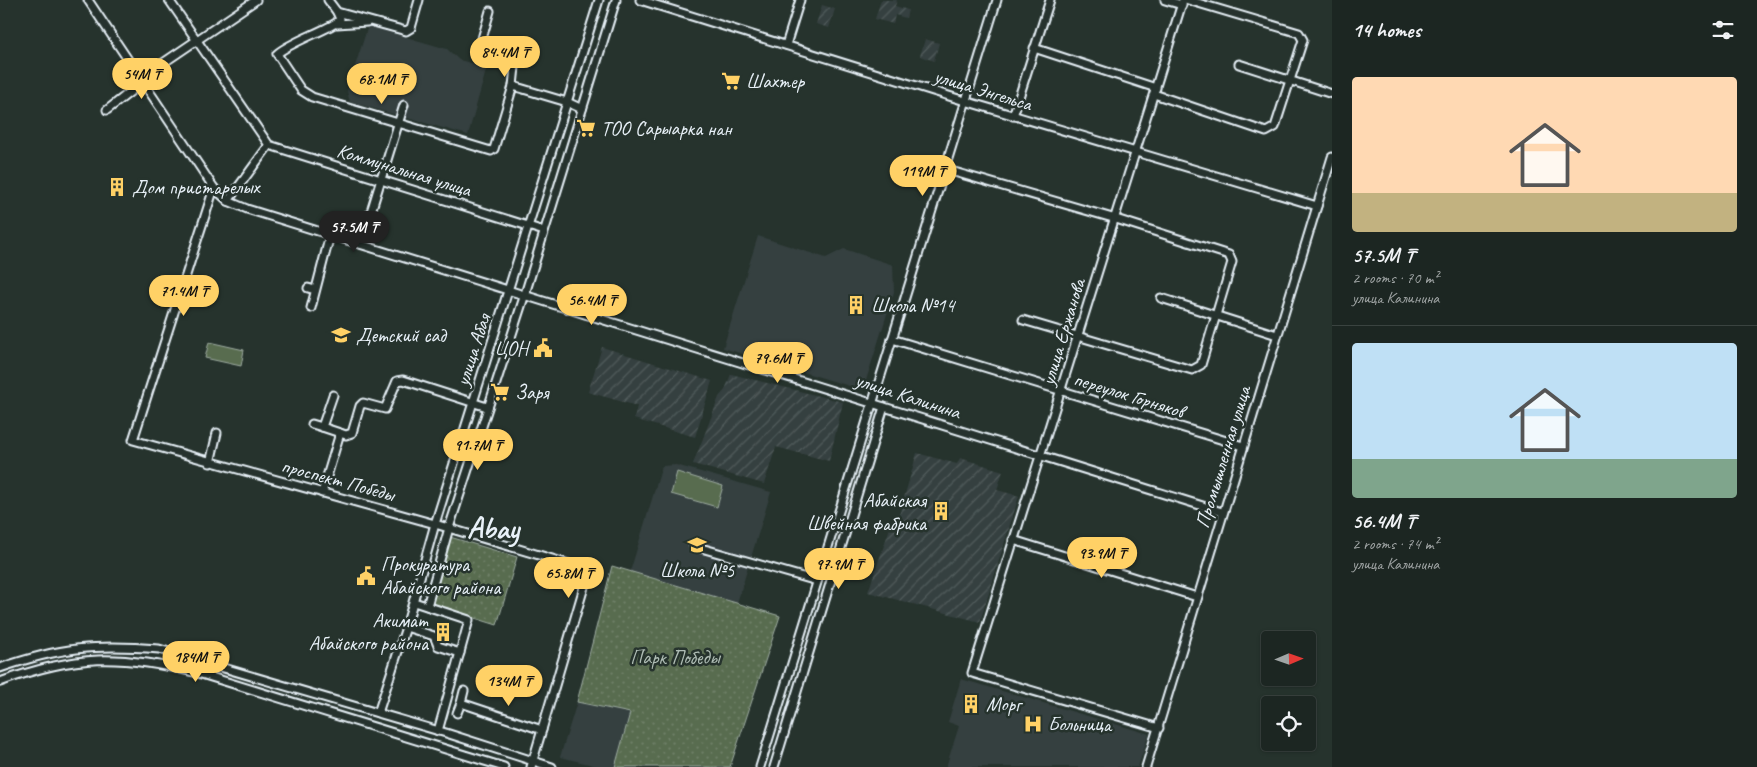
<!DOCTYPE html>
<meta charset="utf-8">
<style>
body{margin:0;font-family:Caveat,sans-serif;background:#252e2a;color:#f1f3f6;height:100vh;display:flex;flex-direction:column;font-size:19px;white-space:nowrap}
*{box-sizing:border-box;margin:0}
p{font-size:16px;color:#a0a5a5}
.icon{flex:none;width:28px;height:28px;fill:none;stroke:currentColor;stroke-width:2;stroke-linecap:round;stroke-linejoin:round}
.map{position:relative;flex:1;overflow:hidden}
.panel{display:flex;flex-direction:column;background:#1c2622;width:425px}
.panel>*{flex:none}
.needle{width:32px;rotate:88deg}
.controls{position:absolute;left:1261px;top:631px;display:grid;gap:10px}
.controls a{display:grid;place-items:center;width:55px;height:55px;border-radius:5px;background:#1c2622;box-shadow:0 1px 4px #0004,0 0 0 1px #3a4340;font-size:25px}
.price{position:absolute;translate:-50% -42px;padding:0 11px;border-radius:18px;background:#ffd166;color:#111;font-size:16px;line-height:32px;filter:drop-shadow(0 1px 2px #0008)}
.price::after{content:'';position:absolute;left:50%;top:30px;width:15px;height:11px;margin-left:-8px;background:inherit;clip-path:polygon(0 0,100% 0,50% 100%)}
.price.selected{background:#222;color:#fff}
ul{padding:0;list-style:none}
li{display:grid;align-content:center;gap:10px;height:265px;padding:0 20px}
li+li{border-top:1px solid #3a4340}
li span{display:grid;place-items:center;height:155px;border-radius:5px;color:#555}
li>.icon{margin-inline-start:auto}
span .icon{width:90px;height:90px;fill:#fffc;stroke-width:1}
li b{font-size:21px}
h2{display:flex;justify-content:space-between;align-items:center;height:60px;padding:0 20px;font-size:21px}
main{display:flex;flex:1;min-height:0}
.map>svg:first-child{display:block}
.built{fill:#354040}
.industrial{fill:url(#industrial-furrows)}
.grass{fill:url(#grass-dots);stroke:#a0aea4}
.pitch{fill:#586c4f;stroke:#a0aea4}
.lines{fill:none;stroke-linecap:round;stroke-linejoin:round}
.minor-casing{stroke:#e8f1f8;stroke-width:11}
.minor{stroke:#26332d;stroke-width:7}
.labels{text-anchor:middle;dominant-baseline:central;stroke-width:5;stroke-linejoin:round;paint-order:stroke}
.poi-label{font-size:20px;fill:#e8f1f8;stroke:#26332d;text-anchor:start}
.street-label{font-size:20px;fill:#e8f1f8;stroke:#26332d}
.park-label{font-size:20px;fill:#aebcb4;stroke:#26332d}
.town-label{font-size:30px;font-weight:bold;fill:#e8f1f8;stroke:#26332d}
</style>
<main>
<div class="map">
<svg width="1332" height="767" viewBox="0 0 1332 767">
<defs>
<pattern id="industrial-furrows" width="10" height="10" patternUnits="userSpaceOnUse" patternTransform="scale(1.25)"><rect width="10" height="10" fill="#354040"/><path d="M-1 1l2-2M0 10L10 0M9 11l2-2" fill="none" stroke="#525c5c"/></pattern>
<pattern id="grass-dots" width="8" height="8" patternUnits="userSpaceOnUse" patternTransform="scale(1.25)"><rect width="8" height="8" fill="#586c4f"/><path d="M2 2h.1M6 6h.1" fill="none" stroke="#708169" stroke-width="1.8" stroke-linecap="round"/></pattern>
</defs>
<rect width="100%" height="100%" fill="#26332d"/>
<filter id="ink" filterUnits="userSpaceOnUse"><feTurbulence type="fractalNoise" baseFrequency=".02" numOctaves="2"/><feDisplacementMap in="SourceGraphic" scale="10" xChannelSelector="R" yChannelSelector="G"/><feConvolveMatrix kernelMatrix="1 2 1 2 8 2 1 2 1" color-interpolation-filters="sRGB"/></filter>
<g filter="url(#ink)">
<g class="built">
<path d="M 368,26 L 447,49 L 459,60 L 487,67 L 468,135 L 350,102 L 347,91 Z"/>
<path d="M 758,236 L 826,258 L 844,249 L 893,265 L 894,292 L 863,390 L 723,348 Z"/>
<path d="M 676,465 L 771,492 L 737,603 L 630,572 L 662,466 Z"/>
<path d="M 961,679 L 1149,734 L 1138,767 L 946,767 L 959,726 L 948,722 Z"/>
<path d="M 577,702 L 630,713 L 615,767 L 601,767 L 560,757 Z"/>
</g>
<g class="industrial">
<path d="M 881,0 L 897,0 L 895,6 L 908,10 L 906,18 L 895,15 L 893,24 L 875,19 Z"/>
<path d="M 822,5 L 835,9 L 829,28 L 816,24 Z"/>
<path d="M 925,39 L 939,43 L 934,61 L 920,56 Z"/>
<path d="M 602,347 L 712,381 L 695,437 L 634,419 L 637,406 L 588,392 Z"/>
<path d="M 731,374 L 843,402 L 829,461 L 776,447 L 764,484 L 693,464 L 719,397 L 725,390 Z"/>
<path d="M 917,453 L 957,464 L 960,458 L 1003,471 L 997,490 L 1019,496 L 980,622 L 868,592 L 890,528 L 895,529 Z"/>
</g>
<g class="grass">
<path d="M 450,537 L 517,557 L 497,625 L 430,604 Z"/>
<path d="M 612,566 L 780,616 L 730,767 L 615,767 L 630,713 L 577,702 Z"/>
</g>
<g class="pitch">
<path d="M 209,342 L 244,350 L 241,366 L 205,358 Z"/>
<path d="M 677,472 L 723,486 L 717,507 L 671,494 Z"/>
</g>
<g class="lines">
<g class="minor-casing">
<g id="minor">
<path d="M 88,0 L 214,188 L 228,201 L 247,209 L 1222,512"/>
<path d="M 169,0 L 269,145 L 544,231"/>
<path d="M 328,0 L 337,12 L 406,31 L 411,28 L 419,0"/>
<path d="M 640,0 L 965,101 L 1317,206"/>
<path d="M 1165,0 L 1182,5"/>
<path d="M 490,11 L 477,56 L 515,67 L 513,86"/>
<path d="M 337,12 L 340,19 C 336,27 289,42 277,54 L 301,90 L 312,97 L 491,151 L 494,149 L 513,86 L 567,102 L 582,109"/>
<path d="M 337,24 L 367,22"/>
<path d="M 786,45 L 800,0"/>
<path d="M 1034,48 L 1156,88"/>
<path d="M 1239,64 L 1332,94"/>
<path d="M 141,78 L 256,0"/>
<path d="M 1154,94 L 1266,132 L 1275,127 L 1303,40 L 1299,33 L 1188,0"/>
<path d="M 107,110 L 143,82"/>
<path d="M 1013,116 L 1050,0"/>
<path d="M 944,169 L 1116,219 L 1229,255 L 1232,262 L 1201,365 L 1192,370 L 1023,320"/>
<path d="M 214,188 L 133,440 L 435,524 L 589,570 L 531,767"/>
<path d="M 228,201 L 269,145"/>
<path d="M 361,244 L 404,105"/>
<path d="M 308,288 L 315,290"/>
<path d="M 1161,298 L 1277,335"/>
<path d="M 311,308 L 330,235"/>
<path d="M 892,339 L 1243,446"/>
<path d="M 333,395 L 322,427 L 340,433"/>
<path d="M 312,424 L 322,427"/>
<path d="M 210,463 L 217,433"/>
<path d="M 322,493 L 340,433 L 346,435 L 352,433 L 360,406 L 363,403 L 385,409 L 397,381 L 403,380 L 487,407"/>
<path d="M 1013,540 L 1197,597"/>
<path d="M 694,546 L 817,581"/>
<path d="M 414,602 L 469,620 L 438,731"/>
<path d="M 427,606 L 449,528 L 525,294 L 616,0"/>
<path d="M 460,653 L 438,646 L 434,636 L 406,627 L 435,524 L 599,0"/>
<path d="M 0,668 C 60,647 96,644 159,649 L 446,733 L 552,767"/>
<path d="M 0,682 C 76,654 119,654 198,673 L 504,767"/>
<path d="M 464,691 L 461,703 L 542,730"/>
<path d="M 378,713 L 406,627"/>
<path d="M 457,713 L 461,703"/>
<path d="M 1159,728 L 972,673 L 1183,0"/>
<path d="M 760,767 L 997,0"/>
<path d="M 774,767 L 884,407"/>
<path d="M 1146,767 L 1332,157"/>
</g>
</g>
<use href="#minor" class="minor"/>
</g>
</g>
<defs>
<g id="supermarket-bare" transform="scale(1.5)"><path d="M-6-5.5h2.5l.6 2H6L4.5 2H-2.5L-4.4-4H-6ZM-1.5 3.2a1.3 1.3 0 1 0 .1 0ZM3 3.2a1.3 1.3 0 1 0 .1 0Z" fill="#ffd166" stroke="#26332d" stroke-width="2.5" paint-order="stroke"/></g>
<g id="building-bare" transform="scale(1.5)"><path d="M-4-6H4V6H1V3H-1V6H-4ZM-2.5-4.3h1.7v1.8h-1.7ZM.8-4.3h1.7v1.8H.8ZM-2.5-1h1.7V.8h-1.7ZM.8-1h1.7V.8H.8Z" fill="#ffd166" stroke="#26332d" stroke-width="2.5" paint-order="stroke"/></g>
<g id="school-bare" transform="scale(1.5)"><path d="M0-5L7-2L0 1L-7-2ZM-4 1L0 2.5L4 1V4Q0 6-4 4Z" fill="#ffd166" stroke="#26332d" stroke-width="2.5" paint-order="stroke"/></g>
<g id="civic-bare" transform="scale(1.5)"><path d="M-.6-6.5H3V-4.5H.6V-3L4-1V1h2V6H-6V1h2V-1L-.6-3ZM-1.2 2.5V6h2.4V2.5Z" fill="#ffd166" stroke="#26332d" stroke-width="2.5" paint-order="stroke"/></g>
<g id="hospital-bare" transform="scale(1.5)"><path d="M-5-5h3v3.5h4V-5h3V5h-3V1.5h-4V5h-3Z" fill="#ffd166" stroke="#26332d" stroke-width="2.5" paint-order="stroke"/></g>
</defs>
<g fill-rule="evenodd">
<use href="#supermarket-bare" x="731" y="81"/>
<use href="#supermarket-bare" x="586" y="128"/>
<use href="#building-bare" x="117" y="187"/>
<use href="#building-bare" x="856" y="305"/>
<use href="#school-bare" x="341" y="335"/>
<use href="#civic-bare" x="543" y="348"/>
<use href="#supermarket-bare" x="500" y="392"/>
<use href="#building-bare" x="941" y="511"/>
<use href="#school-bare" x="697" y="545"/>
<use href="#civic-bare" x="366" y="576"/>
<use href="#building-bare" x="443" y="632"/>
<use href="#building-bare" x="971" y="704"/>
<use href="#hospital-bare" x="1033" y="724"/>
</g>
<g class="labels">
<g class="poi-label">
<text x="746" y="81">Шахтер</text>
<text x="601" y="128">ТОО Сарыарка нан</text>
<text x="132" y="187">Дом пристарелых</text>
<text x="871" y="305">Школа №14</text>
<text x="356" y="335">Детский сад</text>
<text x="528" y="348" text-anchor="end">ЦОН</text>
<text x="515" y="392">Заря</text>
<text x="926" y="500" text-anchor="end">Абайская<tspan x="926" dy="23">Швейная фабрика</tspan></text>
<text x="381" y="564">Прокуратура<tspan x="381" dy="23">Абайского района</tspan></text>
<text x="697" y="570" text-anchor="middle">Школа №5</text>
<text x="428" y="620" text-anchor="end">Акимат<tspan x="428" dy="23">Абайского района</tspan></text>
<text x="986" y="704">Морг</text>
<text x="1048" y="724">Больница</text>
</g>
<g class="street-label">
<text transform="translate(983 90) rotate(17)">улица Энгельса</text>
<text transform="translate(404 170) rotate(17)">Коммунальная улица</text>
<text transform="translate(1063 332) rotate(-73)">улица Ержанова</text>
<text transform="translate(473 350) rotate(-72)">улица Абая</text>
<text transform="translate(1129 395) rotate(17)">переулок Горняков</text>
<text transform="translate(908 396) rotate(18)">улица Калинина</text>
<text transform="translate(1223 457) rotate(-73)">Промышленная улица</text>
<text transform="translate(338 480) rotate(15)">проспект Победы</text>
</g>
<g class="park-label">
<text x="675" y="657">Парк Победы</text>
</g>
<g class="town-label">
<text x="493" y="528">Abay</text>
</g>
</g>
</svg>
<div class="controls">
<a><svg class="needle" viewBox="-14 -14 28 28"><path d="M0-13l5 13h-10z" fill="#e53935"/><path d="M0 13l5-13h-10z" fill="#a0a5a5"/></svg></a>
<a><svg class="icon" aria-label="locate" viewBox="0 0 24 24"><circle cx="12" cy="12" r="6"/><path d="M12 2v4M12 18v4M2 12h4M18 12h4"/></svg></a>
</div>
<b class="price" style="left:505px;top:78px">84.4M ₸</b>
<b class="price" style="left:142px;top:100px">54M ₸</b>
<b class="price" style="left:382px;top:105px">68.1M ₸</b>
<b class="price" style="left:923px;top:197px">119M ₸</b>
<b class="price selected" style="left:354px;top:253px">57.5M ₸</b>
<b class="price" style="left:184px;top:317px">71.4M ₸</b>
<b class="price" style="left:592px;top:326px">56.4M ₸</b>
<b class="price" style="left:778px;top:384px">79.6M ₸</b>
<b class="price" style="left:478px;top:471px">91.7M ₸</b>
<b class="price" style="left:1102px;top:579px">93.9M ₸</b>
<b class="price" style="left:839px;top:590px">97.9M ₸</b>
<b class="price" style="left:569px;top:599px">65.8M ₸</b>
<b class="price" style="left:196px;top:683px">184M ₸</b>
<b class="price" style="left:509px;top:707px">134M ₸</b>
</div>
<section class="panel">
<h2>14 homes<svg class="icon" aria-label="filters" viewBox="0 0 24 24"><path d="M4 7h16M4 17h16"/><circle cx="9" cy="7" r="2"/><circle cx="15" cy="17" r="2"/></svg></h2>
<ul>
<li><span style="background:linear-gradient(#ffd9b3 75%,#c2b280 0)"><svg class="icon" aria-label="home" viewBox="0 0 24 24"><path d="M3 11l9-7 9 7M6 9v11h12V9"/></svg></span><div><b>57.5M ₸</b><p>2 rooms · 70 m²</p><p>улица Калинина</p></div></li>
<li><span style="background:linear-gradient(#bfe0f5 75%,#7fa58c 0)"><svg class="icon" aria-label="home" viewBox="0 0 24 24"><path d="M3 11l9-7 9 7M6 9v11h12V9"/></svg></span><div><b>56.4M ₸</b><p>2 rooms · 74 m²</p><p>улица Калинина</p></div></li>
</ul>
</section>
</main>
